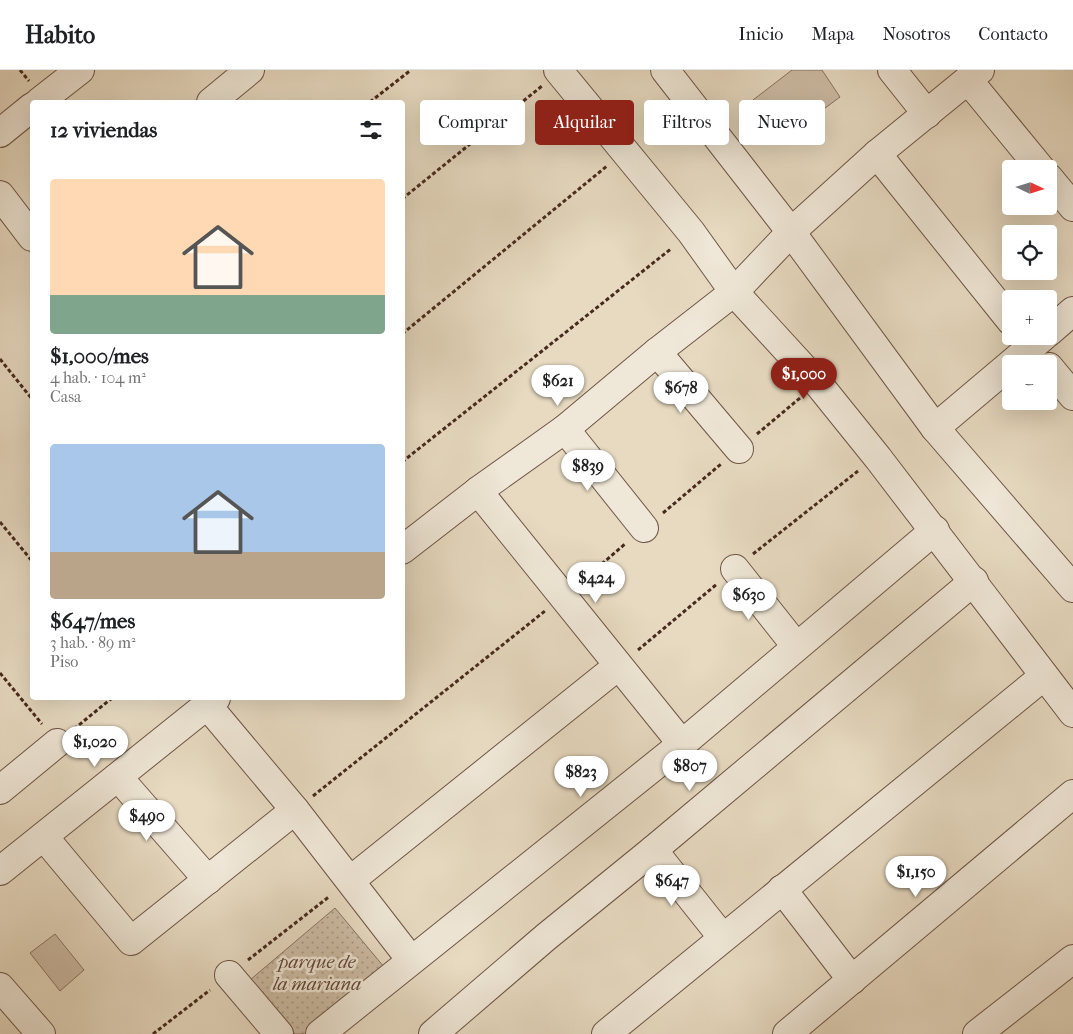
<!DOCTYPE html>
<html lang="es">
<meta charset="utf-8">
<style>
body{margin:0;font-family:"IM FELL French Canon",serif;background:#f6f6f6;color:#202124;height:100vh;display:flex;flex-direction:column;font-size:19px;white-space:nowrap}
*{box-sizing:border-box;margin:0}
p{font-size:16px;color:#757577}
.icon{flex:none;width:28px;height:28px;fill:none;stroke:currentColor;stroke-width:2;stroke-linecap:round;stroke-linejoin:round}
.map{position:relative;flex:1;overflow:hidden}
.sheet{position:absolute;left:30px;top:30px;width:375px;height:600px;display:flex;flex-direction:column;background:#fff;border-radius:5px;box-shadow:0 5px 20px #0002}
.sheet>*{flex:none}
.guide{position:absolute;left:420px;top:30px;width:475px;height:45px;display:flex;gap:10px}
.needle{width:32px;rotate:94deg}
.fabs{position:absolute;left:1002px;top:90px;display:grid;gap:10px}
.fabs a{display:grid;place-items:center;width:55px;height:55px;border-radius:5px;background:#fff;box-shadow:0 5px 20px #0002;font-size:25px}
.price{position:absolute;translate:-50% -42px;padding:0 11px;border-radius:18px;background:#fff;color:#222;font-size:16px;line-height:32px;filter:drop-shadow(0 1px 2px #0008)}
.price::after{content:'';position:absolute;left:50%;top:30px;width:15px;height:11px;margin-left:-8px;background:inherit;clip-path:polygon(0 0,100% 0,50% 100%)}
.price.current{background:#8f2418;color:#fff}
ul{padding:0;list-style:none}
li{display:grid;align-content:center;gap:10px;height:265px;padding:0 20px}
li span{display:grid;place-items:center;height:155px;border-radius:5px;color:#555}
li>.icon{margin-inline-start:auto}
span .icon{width:90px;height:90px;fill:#fffc;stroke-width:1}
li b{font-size:21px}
h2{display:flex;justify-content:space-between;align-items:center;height:60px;padding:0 20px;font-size:21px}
.chip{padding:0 18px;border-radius:5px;background:#fff;box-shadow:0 5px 20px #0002;font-size:18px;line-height:45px}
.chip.current{background:#8f2418;color:#fff}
header{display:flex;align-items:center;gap:30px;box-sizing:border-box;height:70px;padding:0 25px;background:#fff;border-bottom:1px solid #e0e0e0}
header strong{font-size:24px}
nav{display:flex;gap:28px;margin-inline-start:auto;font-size:18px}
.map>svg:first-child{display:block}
.grass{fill:url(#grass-dots);stroke:#8a7262}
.pitch{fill:#ccbca5;stroke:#8a7262}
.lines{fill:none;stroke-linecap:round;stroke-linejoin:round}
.minor-casing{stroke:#705547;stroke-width:30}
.path{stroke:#48291e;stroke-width:3;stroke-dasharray:4 2.5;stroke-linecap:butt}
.minor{stroke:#efe7d7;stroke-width:28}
.labels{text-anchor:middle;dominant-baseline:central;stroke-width:5;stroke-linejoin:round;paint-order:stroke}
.park-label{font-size:19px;font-style:italic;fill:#624639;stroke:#efe7d7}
</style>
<header>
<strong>Habito</strong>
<nav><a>Inicio</a><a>Mapa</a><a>Nosotros</a><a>Contacto</a></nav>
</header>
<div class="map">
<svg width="1073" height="964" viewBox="0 0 1073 964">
<defs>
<pattern id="grass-dots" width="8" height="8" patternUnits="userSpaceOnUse" patternTransform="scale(1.25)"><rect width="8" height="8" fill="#ccbca5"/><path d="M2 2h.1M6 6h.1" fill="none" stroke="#a89986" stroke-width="1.8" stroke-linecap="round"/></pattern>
</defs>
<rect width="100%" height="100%" fill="#e7dac1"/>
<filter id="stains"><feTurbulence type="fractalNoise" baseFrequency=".004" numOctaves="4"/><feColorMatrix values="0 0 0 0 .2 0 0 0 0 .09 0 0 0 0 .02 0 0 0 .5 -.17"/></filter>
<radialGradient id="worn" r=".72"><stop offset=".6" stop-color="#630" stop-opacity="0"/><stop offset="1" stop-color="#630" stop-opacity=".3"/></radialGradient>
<path class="grass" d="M 335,838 L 384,897 L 305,964 L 295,964 L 250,910 Z"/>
<g class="pitch">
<path d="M 792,0 L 822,0 L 840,27 L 779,72 L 753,30 Z"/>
<path d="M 55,864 L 84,900 L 60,921 L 30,883 Z"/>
</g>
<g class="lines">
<g class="minor-casing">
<g id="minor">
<path d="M 558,0 L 691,162 L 734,222 L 820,316 L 878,388 L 1073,643"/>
<path d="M 665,0 L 791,162 L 935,358 L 1073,518"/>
<path d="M 892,0 L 927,44"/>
<path d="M 968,10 L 1041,99"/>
<path d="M 39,32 L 80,0"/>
<path d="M 211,32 L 250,0"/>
<path d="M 0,63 L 32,37"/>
<path d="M 877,84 L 1011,251"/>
<path d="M 1049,108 L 1073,137"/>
<path d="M 0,125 L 32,167"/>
<path d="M 1049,262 L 1073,241"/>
<path d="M 657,282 L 739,379"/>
<path d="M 1049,297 L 1073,326"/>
<path d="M 935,358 L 1044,266"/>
<path d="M 565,359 L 644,458"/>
<path d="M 478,421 L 682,674"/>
<path d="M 402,480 L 478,421 L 565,359 L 657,282 L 734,222 L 791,162 L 877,84 L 980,0"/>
<path d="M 735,499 L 796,576"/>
<path d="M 207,635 L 295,740 L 411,890"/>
<path d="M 118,707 L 208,810"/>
<path d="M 0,720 L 57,673"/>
<path d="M 44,767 L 131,871 L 295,740"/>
<path d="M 653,780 L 723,868"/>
<path d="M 0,801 L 216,628"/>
<path d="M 351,810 L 618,596"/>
<path d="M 782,819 L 852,910"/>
<path d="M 229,905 L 279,964"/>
<path d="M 0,917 L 41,964"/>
<path d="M 320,964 L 682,674 L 935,460"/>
<path d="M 433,964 L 546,867 L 653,780 L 974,511"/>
<path d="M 606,964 L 1044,606"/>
<path d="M 787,964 L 1073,724"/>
<path d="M 977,964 L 1073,889"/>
</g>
</g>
<g class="path">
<path d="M 20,0 L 29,11"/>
<path d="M 370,32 L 411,0"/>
<path d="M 402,129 L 542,16"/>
<path d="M 402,264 L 607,96"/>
<path d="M 0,289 L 32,329"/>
<path d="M 757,364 L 800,328"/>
<path d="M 402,392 L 672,178"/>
<path d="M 663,443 L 721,394"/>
<path d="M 0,452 L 32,491"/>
<path d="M 753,484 L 858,401"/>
<path d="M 582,511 L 625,474"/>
<path d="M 638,580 L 717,514"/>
<path d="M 0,603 L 42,654"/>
<path d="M 74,659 L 112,628"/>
<path d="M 313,726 L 545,541"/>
<path d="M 248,890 L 330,826"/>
<path d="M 153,964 L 210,920"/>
</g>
<use href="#minor" class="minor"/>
</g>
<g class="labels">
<g class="park-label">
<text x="317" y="892">parque de<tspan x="317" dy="22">la mariana</tspan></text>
</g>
</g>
<rect width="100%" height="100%" filter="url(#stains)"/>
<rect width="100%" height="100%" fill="url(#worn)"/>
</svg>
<div class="fabs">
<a><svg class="needle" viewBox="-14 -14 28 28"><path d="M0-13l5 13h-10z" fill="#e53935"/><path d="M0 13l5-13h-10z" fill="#757577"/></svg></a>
<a><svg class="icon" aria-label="locate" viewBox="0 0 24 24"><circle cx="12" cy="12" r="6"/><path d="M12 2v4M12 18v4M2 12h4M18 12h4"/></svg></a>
<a>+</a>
<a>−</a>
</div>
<b class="price current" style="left:804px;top:330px">$1,000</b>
<b class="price" style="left:558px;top:337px">$621</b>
<b class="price" style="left:681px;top:344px">$678</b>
<b class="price" style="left:588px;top:422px">$839</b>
<b class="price" style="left:596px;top:534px">$424</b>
<b class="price" style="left:749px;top:551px">$630</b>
<b class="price" style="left:95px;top:698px">$1,020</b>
<b class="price" style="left:690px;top:722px">$807</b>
<b class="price" style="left:581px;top:728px">$823</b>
<b class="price" style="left:147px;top:772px">$490</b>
<b class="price" style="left:916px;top:828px">$1,150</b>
<b class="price" style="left:672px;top:837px">$647</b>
<div class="guide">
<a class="chip">Comprar</a>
<a class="chip current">Alquilar</a>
<a class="chip">Filtros</a>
<a class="chip">Nuevo</a>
</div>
<section class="sheet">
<h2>12 viviendas<svg class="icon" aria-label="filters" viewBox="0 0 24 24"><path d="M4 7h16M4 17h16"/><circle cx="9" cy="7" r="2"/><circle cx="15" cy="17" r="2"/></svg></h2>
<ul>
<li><span style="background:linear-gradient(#ffd9b3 75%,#7fa58c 0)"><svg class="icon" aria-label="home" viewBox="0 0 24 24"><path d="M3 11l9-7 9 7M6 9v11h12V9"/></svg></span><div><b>$1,000/mes</b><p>4 hab. · 104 m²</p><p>Casa</p></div></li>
<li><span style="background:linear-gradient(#a9c7e8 70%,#b9a48a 0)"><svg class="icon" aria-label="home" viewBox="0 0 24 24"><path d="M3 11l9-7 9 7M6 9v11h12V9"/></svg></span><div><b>$647/mes</b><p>3 hab. · 89 m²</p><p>Piso</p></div></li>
</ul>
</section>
</div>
